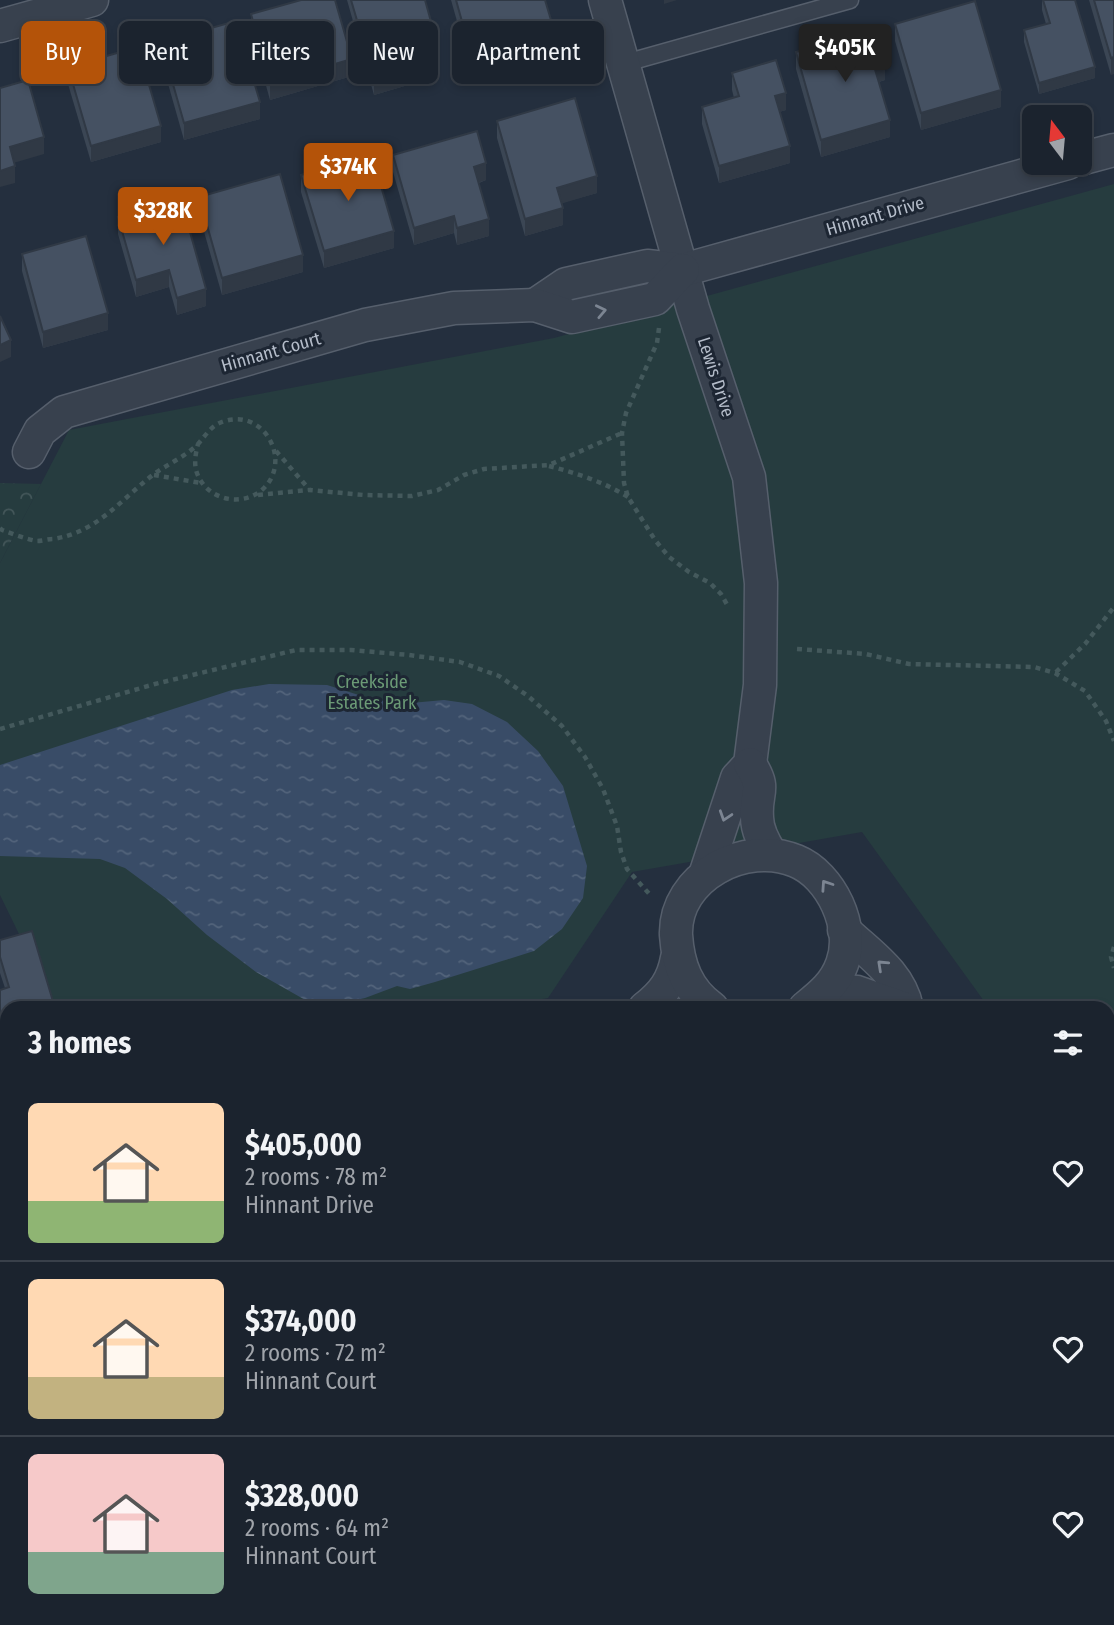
<!DOCTYPE html>
<meta charset="utf-8">
<style>
body{margin:0;font-family:"Fira Sans Condensed",sans-serif;background:#282f3a;color:#f1f3f6;height:100vh;display:flex;flex-direction:column;font-size:26px;white-space:nowrap}
*{box-sizing:border-box;margin:0}
p{font-size:23px;color:#a0a4aa}
.icon{flex:none;width:38px;height:38px;fill:none;stroke:currentColor;stroke-width:2;stroke-linecap:round;stroke-linejoin:round}
.map{position:relative;flex:1;overflow:hidden}
.sheet{position:absolute;left:0px;top:1001px;width:1115px;height:625px;display:flex;flex-direction:column;background:#1b232e;border-radius:21px 21px 0 0;box-shadow:0 4px 10px #0003,0 0 0 2px #39404a}
.sheet>*{flex:none}
.hud{position:absolute;left:21px;top:21px;width:700px;height:63px;display:flex;gap:14px}
.needle{width:46px;rotate:344deg}
.buttons{position:absolute;left:1022px;top:105px;display:grid;gap:14px}
.buttons a{display:grid;place-items:center;width:70px;height:70px;border-radius:10px;background:#1b232e;box-shadow:0 4px 10px #0003,0 0 0 2px #39404a;font-size:35px}
.price{position:absolute;translate:-50% -60px;padding:0 16px;border-radius:7px;background:#b45309;color:#fff;font-size:23px;line-height:46px;filter:drop-shadow(0 2px 4px #0008)}
.price::after{content:'';position:absolute;left:50%;top:42px;width:21px;height:16px;margin-left:-10px;background:inherit;clip-path:polygon(0 0,100% 0,50% 100%)}
.price.on{background:#222;color:#fff}
ul{padding:0;list-style:none}
li{display:flex;align-items:center;gap:21px;height:175px;padding:0 28px}
li+li{border-top:2px solid #39404a}
li span{display:grid;place-items:center;flex:none;width:196px;height:140px;border-radius:10px;color:#555}
li>.icon{margin-inline-start:auto}
span .icon{width:84px;height:84px;fill:#fffc;stroke-width:1}
li b{font-size:30px}
h2{display:flex;justify-content:space-between;align-items:center;height:84px;padding:0 28px;font-size:30px}
.tag{padding:0 24px;border-radius:10px;background:#1b232e;box-shadow:0 4px 10px #0003,0 0 0 2px #39404a;font-size:24px;line-height:63px}
.tag.on{background:#b45309;color:#fff}
.map>svg:first-child{display:block}
.forest{fill:url(#forest-crowns)}
.park{fill:#263c3f}
.water{fill:url(#water-ripples)}
.lines{fill:none;stroke-linecap:round;stroke-linejoin:round}
.service-casing{stroke:#565f6c;stroke-width:19}
.minor-casing{stroke:#565f6c;stroke-width:35}
.path{stroke:#44595c;stroke-width:4.5;stroke-dasharray:5 5;stroke-linecap:butt}
.service{stroke:#38414e;stroke-width:16}
.minor{stroke:#38414e;stroke-width:32}
.wall{fill:#3b4654}
.shaded-wall{fill:#303945}
.building{fill:#455162;stroke:#303945;stroke-width:2}
.oneway{stroke:#7c8592}
.labels{text-anchor:middle;dominant-baseline:central;stroke-width:6;stroke-linejoin:round;paint-order:stroke}
.street-label{font-size:18px;fill:#b4bcc9;stroke:#1d2633}
.park-label{font-size:18px;fill:#6b9a76;stroke:#1d2633}
</style>
<div class="map">
<svg width="1114" height="1625" viewBox="0 0 1114 1625">
<defs>
<pattern id="forest-crowns" width="20" height="18" patternUnits="userSpaceOnUse" patternTransform="scale(1.75)"><rect width="20" height="18" fill="#263c3f"/><path d="M2 6a3 3 0 1 1 6 0M12 15a3 3 0 1 1 6 0" fill="none" stroke="#435659"/></pattern>
<pattern id="water-ripples" width="26" height="14" patternUnits="userSpaceOnUse" patternTransform="scale(1.75)"><rect width="26" height="14" fill="#394c67"/><path d="M2 4q2-2 4 0t4 0M15 11q2-2 4 0t4 0" fill="none" stroke="#53647b"/></pattern>
</defs>
<rect width="100%" height="100%" fill="#242f3e"/>
<path class="forest" d="M 0,483 L 41,484 L 0,563 Z"/>
<path class="park" d="M 1114,184 L 1114,1099 L 1108,1101 L 1108,1008 L 989,1008 L 862,832 L 632,872 L 548,998 L 492,1008 L 55,1008 L 0,895 L 0,563 L 69,430 L 554,338 Z"/>
<path class="water" d="M 269,684 L 327,685 L 365,697 L 400,704 L 444,700 L 472,704 L 507,722 L 538,751 L 563,786 L 587,866 L 583,898 L 562,929 L 534,951 L 435,982 L 410,989 L 397,986 L 365,998 L 339,1004 L 307,1001 L 256,972 L 207,935 L 167,899 L 125,868 L 100,859 L 0,856 L 0,765 L 232,690 Z"/>
<g class="lines">
<g class="service-casing">
<path id="service" d="M 622,64 L 850,0"/>
</g>
<g class="minor-casing">
<g id="minor">
<path d="M 605,0 L 693,309 L 749,477 L 761,583 L 760,685 L 750,764 L 737,778 L 706,872"/>
<path d="M 0,26 L 92,0"/>
<path d="M 1080,159 L 1114,150"/>
<path d="M 535,305 L 566,284 L 647,266 L 683,270 L 1068,163"/>
<path d="M 29,452 L 40,431 L 64,412 L 365,325 L 454,308 L 535,305 L 572,317 L 655,299 L 683,270"/>
<path d="M 750,764 C 767,791 755,790 757,817 C 757,831 764,843 771,854"/>
<path d="M 844,930 C 869,954 900,973 907,1008"/>
<path d="M 828,990 L 857,992 L 903,1008"/>
<path d="M 645,1008 C 663,994 673,981 677,958"/>
<path d="M 712,1008 C 687,990 678,965 676,935 C 674,876 746,840 796,861 C 831,875 856,928 842,964 C 835,984 821,995 805,1008"/>
<path d="M 0,1134 L 7,1133"/>
<path d="M 1108,1307 L 1114,1318"/>
<path d="M 0,1458 L 7,1454"/>
<path d="M 63,1619 L 65,1625"/>
<path d="M 483,1619 L 485,1625"/>
</g>
</g>
<g class="path">
<path d="M 659,328 L 657,343 L 626,413 L 622,433 L 624,483 L 628,497 L 655,540 L 669,557 L 689,572 L 710,583 L 721,594 L 729,608"/>
<path d="M 276,451 L 309,489"/>
<path d="M 549,466 C 576,473 604,482 628,497"/>
<path d="M 154,475 L 201,483"/>
<path d="M 258,495 L 309,490 L 364,495 L 412,496 L 438,490 L 464,475 L 484,469 L 549,465 L 622,433"/>
<path d="M 0,528 L 2,530 C 13,534 26,539 37,541 C 42,541 48,539 53,539 C 98,532 120,500 154,474 C 168,464 186,456 198,444 C 207,434 211,425 225,421 C 264,409 292,460 264,488 C 243,509 204,500 196,470 C 194,461 196,452 198,444"/>
<path d="M 797,649 L 866,654 L 909,664 L 1034,667 L 1055,673 L 1085,691 L 1106,721 L 1114,741"/>
<path d="M 1056,672 L 1085,644 L 1114,607"/>
<path d="M 0,729 L 155,684 L 296,650 L 351,650 L 409,655 L 460,662 L 499,676 L 528,696 L 562,726 L 585,757 L 603,789 L 617,826 L 621,852 L 627,869 L 652,897"/>
<path d="M 1114,947 L 1111,957 L 1114,968"/>
</g>
<use href="#service" class="service"/>
<use href="#minor" class="minor"/>
</g>
<g class="wall">
<path d="M 347,0 L 425,0 L 437,60 L 408,68 L 408,85 L 374,95 Z"/>
<path d="M 451,0 L 545,0 L 551,37 L 468,60 Z"/>
<path d="M 1042,0 L 1095,78 L 1039,94 L 1024,42 L 1024,30 L 1046,24 L 1042,10 Z"/>
<path d="M 1089,0 L 1114,0 L 1111,75 Z"/>
<path d="M 251,14 L 352,76 L 270,100 L 251,31 Z"/>
<path d="M 895,24 L 1001,107 L 921,130 L 895,41 Z"/>
<path d="M 161,42 L 260,119 L 184,140 L 161,59 Z"/>
<path d="M 796,52 L 885,80 L 879,82 L 890,137 L 821,157 L 796,69 Z"/>
<path d="M 68,67 L 161,142 L 91,162 L 68,84 Z"/>
<path d="M 732,73 L 786,110 L 779,112 L 790,163 L 719,183 L 702,124 L 702,107 L 734,98 L 732,90 Z"/>
<path d="M 497,121 L 597,193 L 561,203 L 563,225 L 525,236 L 497,138 Z"/>
<path d="M 393,155 L 486,180 L 479,183 L 489,236 L 457,245 L 454,233 L 414,245 L 393,172 Z"/>
<path d="M 301,175 L 394,248 L 324,268 L 301,192 Z"/>
<path d="M 199,197 L 303,272 L 222,295 L 199,214 Z"/>
<path d="M 118,217 L 206,306 L 177,315 L 169,287 L 136,297 L 118,234 Z"/>
<path d="M 22,254 L 108,330 L 43,348 L 22,271 Z"/>
<path d="M 32,931 L 7,1008 L 7,1048 L 0,1051 L 0,990 L 5,988 L 0,973 L 0,940 Z"/>
<path d="M 136,1619 L 241,1619 L 241,1625 L 138,1625 Z"/>
<path d="M 329,1619 L 418,1619 L 420,1625 L 331,1625 Z"/>
<path d="M 1063,1619 L 1108,1619 L 1114,1625 L 1065,1625 Z"/>
</g>
<g class="shaded-wall">
<path d="M 664,0 L 677,0 L 664,4 Z"/>
<path d="M 551,20 L 551,37 L 468,60 L 468,43 Z"/>
<path d="M 437,43 L 437,60 L 404,69 L 404,52 Z"/>
<path d="M 1114,57 L 1114,74 L 1111,75 L 1111,58 Z"/>
<path d="M 352,59 L 352,76 L 270,100 L 270,83 Z"/>
<path d="M 885,63 L 885,80 L 874,83 L 874,66 Z"/>
<path d="M 1095,67 L 1095,78 L 1039,94 L 1039,83 Z"/>
<path d="M 408,68 L 408,85 L 374,95 L 374,78 Z"/>
<path d="M 1001,90 L 1001,107 L 921,130 L 921,113 Z"/>
<path d="M 786,93 L 786,110 L 775,113 L 775,96 Z"/>
<path d="M 260,102 L 260,119 L 184,140 L 184,123 Z"/>
<path d="M 890,120 L 890,137 L 821,157 L 821,140 Z"/>
<path d="M 161,126 L 161,142 L 91,162 L 91,146 Z"/>
<path d="M 44,137 L 44,154 L 10,164 L 10,147 Z"/>
<path d="M 790,146 L 790,163 L 719,183 L 719,166 Z"/>
<path d="M 486,163 L 486,180 L 474,184 L 474,167 Z"/>
<path d="M 15,166 L 15,183 L 0,187 L 0,171 Z"/>
<path d="M 597,176 L 597,193 L 557,205 L 557,188 Z"/>
<path d="M 563,208 L 563,225 L 525,236 L 525,219 Z"/>
<path d="M 454,216 L 454,233 L 414,245 L 414,228 Z"/>
<path d="M 489,219 L 489,236 L 457,245 L 457,228 Z"/>
<path d="M 394,231 L 394,248 L 324,268 L 324,251 Z"/>
<path d="M 303,255 L 303,272 L 222,295 L 222,278 Z"/>
<path d="M 169,270 L 169,287 L 136,297 L 136,280 Z"/>
<path d="M 206,289 L 206,306 L 177,315 L 177,298 Z"/>
<path d="M 108,313 L 108,330 L 43,348 L 43,332 Z"/>
<path d="M 11,340 L 11,357 L 0,362 L 0,345 Z"/>
<path d="M 7,1032 L 7,1048 L 0,1051 L 0,1034 Z"/>
<path d="M 7,1356 L 7,1373 L 0,1375 L 0,1358 Z"/>
<path d="M 210,1619 L 241,1619 L 241,1625 L 190,1625 Z"/>
<path d="M 566,1619 L 596,1619 L 574,1625 L 566,1625 Z"/>
</g>
<g class="building">
<path d="M 301,0 L 335,0 L 352,59 L 270,83 L 251,14 Z"/>
<path d="M 351,0 L 425,0 L 437,43 L 404,52 L 408,68 L 374,78 Z"/>
<path d="M 456,0 L 545,0 L 551,20 L 468,43 Z"/>
<path d="M 1043,0 L 1075,0 L 1095,67 L 1039,83 L 1024,30 L 1050,23 Z"/>
<path d="M 1094,0 L 1114,0 L 1114,57 L 1111,58 Z"/>
<path d="M 975,1 L 1001,90 L 921,113 L 895,24 Z"/>
<path d="M 236,21 L 260,102 L 184,123 L 161,42 Z"/>
<path d="M 875,30 L 885,63 L 874,66 L 890,120 L 821,140 L 796,52 Z"/>
<path d="M 138,47 L 161,126 L 91,146 L 68,67 Z"/>
<path d="M 776,60 L 786,93 L 775,96 L 790,146 L 719,166 L 702,107 L 739,96 L 732,73 Z"/>
<path d="M 28,80 L 44,137 L 10,147 L 15,166 L 0,171 L 0,88 Z"/>
<path d="M 575,98 L 597,176 L 557,188 L 563,208 L 525,219 L 497,121 Z"/>
<path d="M 477,131 L 486,163 L 474,167 L 489,219 L 457,228 L 454,216 L 414,228 L 393,155 Z"/>
<path d="M 372,155 L 394,231 L 324,251 L 301,175 Z"/>
<path d="M 280,174 L 303,255 L 222,278 L 199,197 Z"/>
<path d="M 181,200 L 206,289 L 177,298 L 169,270 L 136,280 L 118,217 Z"/>
<path d="M 86,236 L 108,313 L 43,332 L 22,254 Z"/>
<path d="M 0,316 L 11,340 L 0,345 Z"/>
<path d="M 32,931 L 55,1008 L 7,1008 L 7,1032 L 0,1034 L 0,990 L 9,987 L 0,957 L 0,940 Z"/>
<path d="M 0,1272 L 1,1272 L 7,1295 L 7,1356 L 0,1358 Z"/>
<path d="M 1114,1581 L 1114,1625 L 1070,1625 L 1068,1619 L 1108,1619 L 1108,1582 Z"/>
<path d="M 142,1619 L 210,1619 L 190,1625 L 144,1625 Z"/>
<path d="M 334,1619 L 418,1619 L 420,1625 L 336,1625 Z"/>
<path d="M 610,1619 L 658,1619 L 660,1625 L 581,1625 Z"/>
<path d="M 893,1619 L 964,1619 L 966,1625 L 895,1625 Z"/>
<path d="M 988,1619 L 1054,1619 L 1056,1625 L 989,1625 Z"/>
</g>
<defs><path id="oneway-chevron" d="M-2-3.5L2.5 0L-2 3.5" fill="none" stroke-width="1.6" stroke-linecap="round" stroke-linejoin="round" transform="scale(1.75)"/></defs>
<g class="oneway">
<use href="#oneway-chevron" transform="translate(601 311) rotate(-12)"/>
<use href="#oneway-chevron" transform="translate(725 816) rotate(108)"/>
<use href="#oneway-chevron" transform="translate(826 885) rotate(-124)"/>
<use href="#oneway-chevron" transform="translate(882 965) rotate(-137)"/>
</g>
<g class="labels">
<g class="street-label">
<text transform="translate(875 216) rotate(-16)">Hinnant Drive</text>
<text transform="translate(271 352) rotate(-16)">Hinnant Court</text>
<text transform="translate(716 377) rotate(72)">Lewis Drive</text>
</g>
<g class="park-label">
<text x="372" y="682">Creekside<tspan x="372" dy="21">Estates Park</tspan></text>
</g>
</g>
</svg>
<div class="buttons">
<a><svg class="needle" viewBox="-14 -14 28 28"><path d="M0-13l5 13h-10z" fill="#e53935"/><path d="M0 13l5-13h-10z" fill="#a0a4aa"/></svg></a>
</div>
<b class="price on" style="left:845px;top:84px">$405K</b>
<b class="price" style="left:348px;top:203px">$374K</b>
<b class="price" style="left:163px;top:247px">$328K</b>
<div class="hud">
<a class="tag on">Buy</a>
<a class="tag">Rent</a>
<a class="tag">Filters</a>
<a class="tag">New</a>
<a class="tag">Apartment</a>
</div>
<section class="sheet">
<h2>3 homes<svg class="icon" aria-label="filters" viewBox="0 0 24 24"><path d="M4 7h16M4 17h16"/><circle cx="9" cy="7" r="2"/><circle cx="15" cy="17" r="2"/></svg></h2>
<ul>
<li><span style="background:linear-gradient(#ffd9b3 70%,#8fb573 0)"><svg class="icon" aria-label="home" viewBox="0 0 24 24"><path d="M3 11l9-7 9 7M6 9v11h12V9"/></svg></span><div><b>$405,000</b><p>2 rooms · 78 m²</p><p>Hinnant Drive</p></div><svg class="icon" aria-label="heart" viewBox="0 0 24 24"><path d="M12 20l-8-8c-3-5 5-10 8-4 3-6 11-1 8 4z"/></svg></li>
<li><span style="background:linear-gradient(#ffd9b3 70%,#c2b280 0)"><svg class="icon" aria-label="home" viewBox="0 0 24 24"><path d="M3 11l9-7 9 7M6 9v11h12V9"/></svg></span><div><b>$374,000</b><p>2 rooms · 72 m²</p><p>Hinnant Court</p></div><svg class="icon" aria-label="heart" viewBox="0 0 24 24"><path d="M12 20l-8-8c-3-5 5-10 8-4 3-6 11-1 8 4z"/></svg></li>
<li><span style="background:linear-gradient(#f6c9c9 70%,#7fa58c 0)"><svg class="icon" aria-label="home" viewBox="0 0 24 24"><path d="M3 11l9-7 9 7M6 9v11h12V9"/></svg></span><div><b>$328,000</b><p>2 rooms · 64 m²</p><p>Hinnant Court</p></div><svg class="icon" aria-label="heart" viewBox="0 0 24 24"><path d="M12 20l-8-8c-3-5 5-10 8-4 3-6 11-1 8 4z"/></svg></li>
</ul>
</section>
</div>
